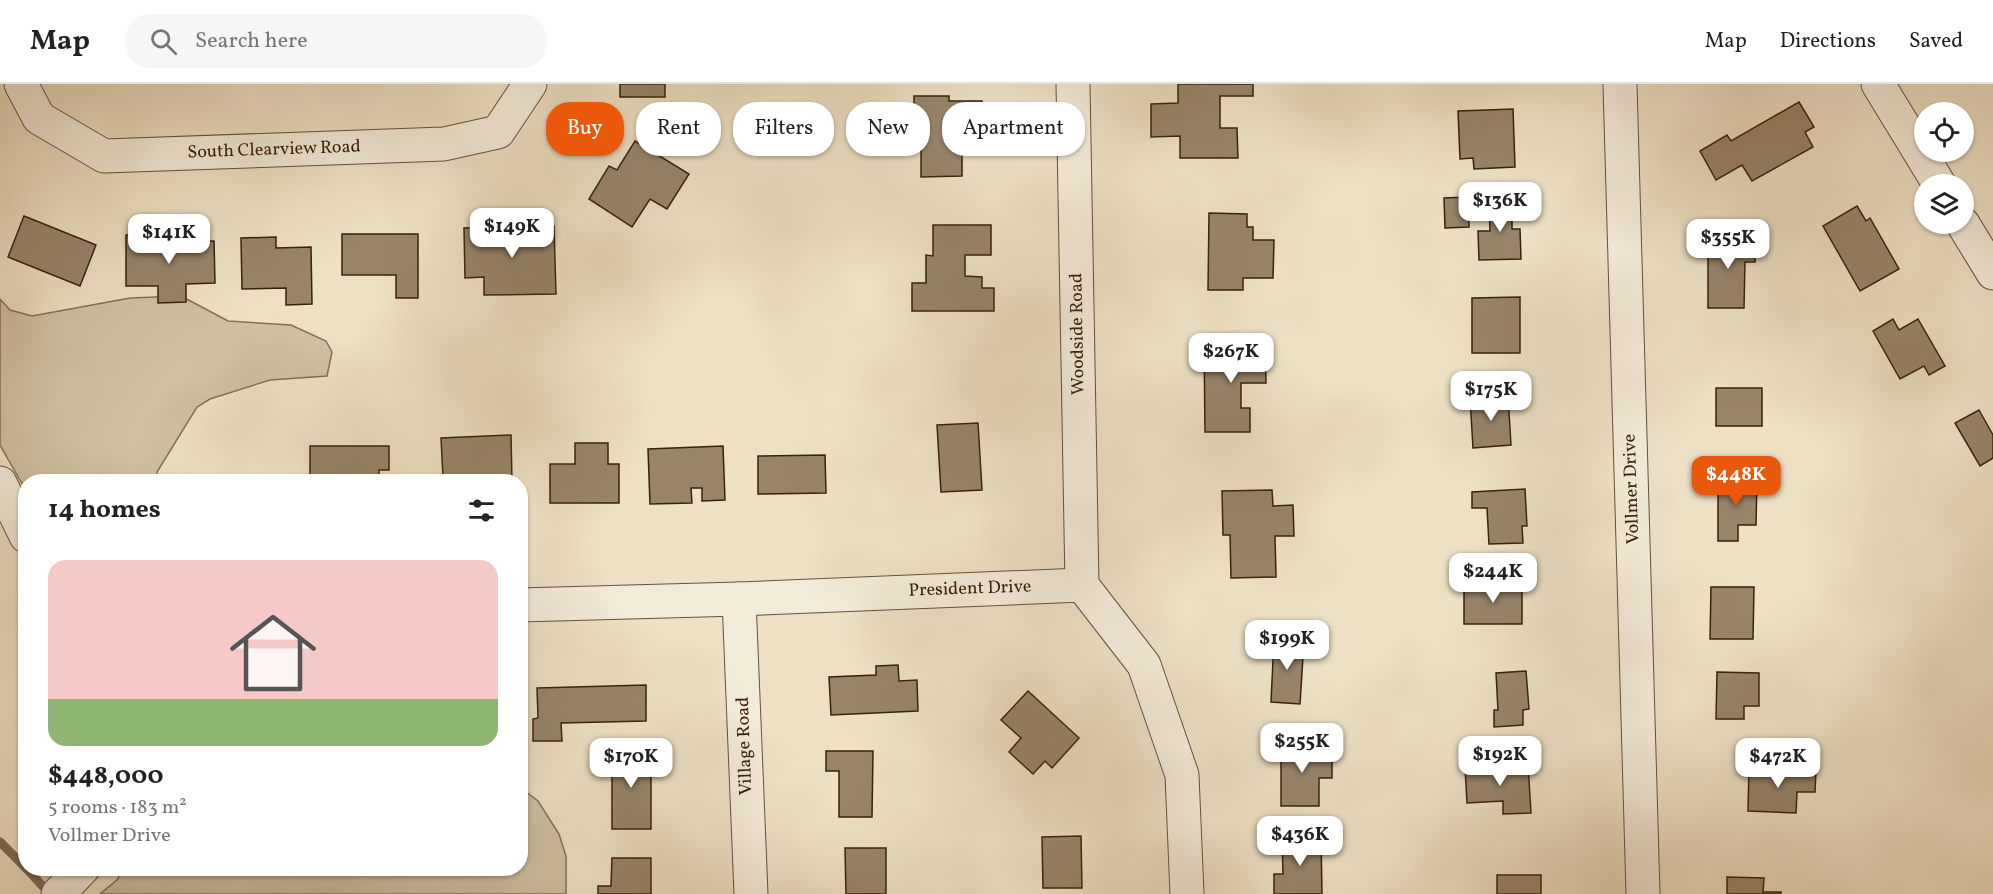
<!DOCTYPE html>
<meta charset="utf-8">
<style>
body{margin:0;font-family:Vollkorn,serif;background:#f6f6f6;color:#222;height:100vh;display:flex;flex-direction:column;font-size:22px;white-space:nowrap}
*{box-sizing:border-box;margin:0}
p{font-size:20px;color:#767676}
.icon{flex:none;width:33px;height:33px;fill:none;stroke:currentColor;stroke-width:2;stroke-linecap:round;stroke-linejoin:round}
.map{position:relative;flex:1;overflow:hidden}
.sheet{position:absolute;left:18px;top:390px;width:510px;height:402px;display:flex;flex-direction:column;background:#fff;border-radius:24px;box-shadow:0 2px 4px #0004}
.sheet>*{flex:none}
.top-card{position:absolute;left:546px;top:18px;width:570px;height:54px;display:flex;gap:12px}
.tools{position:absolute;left:1914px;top:18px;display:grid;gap:12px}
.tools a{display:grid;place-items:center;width:60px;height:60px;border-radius:50%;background:#fff;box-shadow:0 2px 4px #0004;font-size:30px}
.price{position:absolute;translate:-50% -51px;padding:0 14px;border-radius:12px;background:#fff;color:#222;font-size:20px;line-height:39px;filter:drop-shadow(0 2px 3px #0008)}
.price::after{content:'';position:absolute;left:50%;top:36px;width:18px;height:14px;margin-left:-9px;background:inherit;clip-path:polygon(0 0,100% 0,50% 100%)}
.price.selected{background:#ea580c;color:#fff}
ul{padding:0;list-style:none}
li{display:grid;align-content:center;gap:12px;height:318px;padding:0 30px}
li span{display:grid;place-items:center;height:186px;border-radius:18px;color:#555}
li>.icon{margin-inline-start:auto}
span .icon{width:108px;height:108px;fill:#fffc;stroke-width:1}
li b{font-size:26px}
h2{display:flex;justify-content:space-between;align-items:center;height:72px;padding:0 30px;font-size:26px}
.tag{padding:0 21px;border-radius:24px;background:#fff;box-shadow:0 2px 4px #0004;font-size:21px;line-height:54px}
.tag.selected{background:#ea580c;color:#fff}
header{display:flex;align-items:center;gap:36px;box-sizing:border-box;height:84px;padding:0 30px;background:#fff;border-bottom:2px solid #e0e0e0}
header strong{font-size:28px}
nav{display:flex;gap:33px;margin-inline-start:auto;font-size:21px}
.search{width:420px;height:54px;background:#f6f6f6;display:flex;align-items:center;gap:15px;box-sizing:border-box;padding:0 21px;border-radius:24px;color:#767676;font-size:22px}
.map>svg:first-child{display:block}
.green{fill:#cfc0a4;stroke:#847056;stroke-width:1.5}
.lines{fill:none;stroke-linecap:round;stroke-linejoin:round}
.stream{stroke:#816d53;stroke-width:9}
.building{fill:#97846a;stroke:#3a2109;stroke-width:1.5}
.street-casing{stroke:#675138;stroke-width:35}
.street{stroke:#f3ebd9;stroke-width:33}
.labels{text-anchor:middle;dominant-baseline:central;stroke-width:4.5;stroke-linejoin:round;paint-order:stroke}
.street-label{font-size:18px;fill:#3a2109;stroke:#f3ebd9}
</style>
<header>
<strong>Map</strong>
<div class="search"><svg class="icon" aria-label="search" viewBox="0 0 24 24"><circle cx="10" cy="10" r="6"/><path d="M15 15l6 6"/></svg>Search here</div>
<nav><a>Map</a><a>Directions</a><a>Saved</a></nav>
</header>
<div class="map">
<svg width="1993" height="810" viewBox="0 0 1993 810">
<rect width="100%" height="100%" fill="#ede0c4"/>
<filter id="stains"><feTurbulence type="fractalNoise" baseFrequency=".00333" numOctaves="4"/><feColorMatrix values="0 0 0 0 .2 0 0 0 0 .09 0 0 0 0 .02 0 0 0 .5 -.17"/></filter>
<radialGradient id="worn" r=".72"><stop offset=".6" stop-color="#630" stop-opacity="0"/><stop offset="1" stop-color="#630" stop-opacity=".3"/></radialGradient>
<g class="green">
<path d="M 181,212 L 228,237 L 291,241 L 326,257 L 332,268 L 327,292 L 270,296 L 210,315 L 197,323 L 157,388 L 157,397 L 26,398 L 25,405 L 0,361 L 0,215 L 10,226 L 32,232 L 130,214 Z"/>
<path d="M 521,704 L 538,717 L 559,750 L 566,772 L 566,810 L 100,810 L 118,795 L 121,785 L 520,784 Z"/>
</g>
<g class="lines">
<g class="stream">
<path d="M 0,758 L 26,784"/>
<path d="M 26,784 L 50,810"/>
</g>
</g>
<g class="building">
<rect x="620" y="0" width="45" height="13"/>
<path d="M 1178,0 L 1253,0 L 1253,12 L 1220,12 L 1220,44 L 1237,44 L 1238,74 L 1180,74 L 1180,52 L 1151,53 L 1151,20 L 1178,19 Z"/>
<path d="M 914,12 L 949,12 L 949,17 L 982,17 L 982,40 L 951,40 L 951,65 L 962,65 L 962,92 L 921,93 L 921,50 L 895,50 L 894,22 L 914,22 Z"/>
<path d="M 1799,18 L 1814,43 L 1805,48 L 1813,63 L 1752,97 L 1742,81 L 1716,96 L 1700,67 L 1727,51 L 1731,57 Z"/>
<path d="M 1513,25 L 1515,83 L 1474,85 L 1473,74 L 1460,75 L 1458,27 Z"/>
<path d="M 635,57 L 689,90 L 667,125 L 650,115 L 632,143 L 589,115 L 609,82 L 617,86 Z"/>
<path d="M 1489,112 L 1512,112 L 1512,145 L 1520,145 L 1521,175 L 1479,176 L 1478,147 L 1490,147 Z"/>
<path d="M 1469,113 L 1469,143 L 1445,144 L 1444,114 Z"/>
<path d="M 1857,122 L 1866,137 L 1870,134 L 1899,185 L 1860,207 L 1823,142 Z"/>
<path d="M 1209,129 L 1247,130 L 1247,143 L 1253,143 L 1253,156 L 1274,156 L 1273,194 L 1243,194 L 1243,206 L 1208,206 Z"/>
<path d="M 24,132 L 96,161 L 80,202 L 8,173 Z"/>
<path d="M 933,141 L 991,141 L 991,171 L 965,171 L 965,192 L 982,193 L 982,204 L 994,204 L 994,227 L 912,227 L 912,199 L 926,199 L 926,171 L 933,172 Z"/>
<path d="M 554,142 L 556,210 L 484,211 L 484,193 L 465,194 L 464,144 Z"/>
<path d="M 342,150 L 418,150 L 418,214 L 396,214 L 396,191 L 342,191 Z"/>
<path d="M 126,151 L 157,151 L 157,158 L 214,157 L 215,199 L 186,200 L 186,218 L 158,219 L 158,202 L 126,202 Z"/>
<path d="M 276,153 L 276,164 L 311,163 L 312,220 L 286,221 L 286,204 L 242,205 L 241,154 Z"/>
<path d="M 1708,153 L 1755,153 L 1755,178 L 1745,178 L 1744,224 L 1708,224 Z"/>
<path d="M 1520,213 L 1520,269 L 1472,269 L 1472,214 Z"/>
<path d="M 1893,235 L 1899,246 L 1918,235 L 1945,282 L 1929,291 L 1924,282 L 1900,295 L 1873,247 Z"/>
<path d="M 1204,260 L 1265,260 L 1266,299 L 1241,299 L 1241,324 L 1250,324 L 1250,348 L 1205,348 Z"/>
<rect x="1716" y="304" width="46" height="38"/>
<path d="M 1508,311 L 1511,361 L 1473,364 L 1470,314 Z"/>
<path d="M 1979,326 L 1993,351 L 1993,374 L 1980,382 L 1955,339 Z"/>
<path d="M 978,339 L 982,406 L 941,408 L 937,341 Z"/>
<path d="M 511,351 L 512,398 L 431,398 L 431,393 L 443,393 L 441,354 Z"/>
<path d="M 575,359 L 608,359 L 608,380 L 619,380 L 619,419 L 550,419 L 550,380 L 575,380 Z"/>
<path d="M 310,362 L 389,362 L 389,386 L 379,386 L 379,398 L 310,398 Z"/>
<path d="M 723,362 L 725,416 L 702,417 L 702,404 L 691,404 L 692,419 L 650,420 L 648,365 Z"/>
<path d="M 825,371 L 826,409 L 758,410 L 758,372 Z"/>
<path d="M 1718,395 L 1757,395 L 1756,441 L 1738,441 L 1738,457 L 1718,457 Z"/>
<path d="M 1525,405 L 1527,442 L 1522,442 L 1523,459 L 1489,460 L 1487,424 L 1472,424 L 1472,408 Z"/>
<path d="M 1272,406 L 1273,422 L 1293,421 L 1294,452 L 1275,452 L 1276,493 L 1231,494 L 1230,451 L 1223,451 L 1222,407 Z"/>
<rect x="1464" y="501" width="58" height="39"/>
<path d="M 1711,503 L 1754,503 L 1753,555 L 1710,555 Z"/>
<path d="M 1274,555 L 1304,557 L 1300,620 L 1271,618 Z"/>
<path d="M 898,581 L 899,597 L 917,596 L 918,627 L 831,631 L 829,593 L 876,591 L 876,582 Z"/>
<path d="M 1526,587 L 1529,625 L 1523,626 L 1523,641 L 1494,643 L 1494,626 L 1498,626 L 1496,589 Z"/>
<path d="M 1717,588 L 1759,589 L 1759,622 L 1744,622 L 1744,635 L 1716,635 Z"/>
<path d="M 646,601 L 646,637 L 561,639 L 562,657 L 533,657 L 533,635 L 538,634 L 537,604 Z"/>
<path d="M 1028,607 L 1079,654 L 1052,684 L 1045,677 L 1033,690 L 1009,668 L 1021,654 L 1001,636 Z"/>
<path d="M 1316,658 L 1316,674 L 1332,674 L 1332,694 L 1319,694 L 1319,722 L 1281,722 L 1281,659 Z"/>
<path d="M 612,659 L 632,659 L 632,673 L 651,673 L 651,745 L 612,745 Z"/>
<path d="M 826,667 L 873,667 L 872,733 L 839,733 L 839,687 L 826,687 Z"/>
<path d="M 1528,680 L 1531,729 L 1503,730 L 1503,717 L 1467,719 L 1465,683 Z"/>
<path d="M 1749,684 L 1816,686 L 1815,708 L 1797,708 L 1796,729 L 1748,727 Z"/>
<path d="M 1081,752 L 1082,804 L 1043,804 L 1042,753 Z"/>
<path d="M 1282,753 L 1321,753 L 1322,810 L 1274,810 L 1274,790 L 1283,790 Z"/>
<path d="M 845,764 L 886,764 L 886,810 L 846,810 Z"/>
<path d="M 612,774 L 651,774 L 651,810 L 598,810 L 598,802 L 611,802 Z"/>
<rect x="1497" y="791" width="44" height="19"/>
<path d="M 1727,793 L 1764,794 L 1763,808 L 1781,808 L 1781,810 L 1727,810 Z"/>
</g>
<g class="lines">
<g class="street-casing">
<g id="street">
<path d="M 21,0 L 39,34 L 104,72 L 444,60 L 498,48 L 530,0"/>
<path d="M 1073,0 L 1082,501"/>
<path d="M 1620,0 L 1643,810"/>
<path d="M 1878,0 L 1939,100"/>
<path d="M 1963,140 L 1993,189"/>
<path d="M 0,399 L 26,452"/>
<path d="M 739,515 L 751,810"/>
<path d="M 520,521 L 739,515 L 1082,501 L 1144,581 L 1182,691 L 1187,810"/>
<path d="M 58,810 L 83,784"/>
</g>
</g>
<use href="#street" class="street"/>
</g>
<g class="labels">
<g class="street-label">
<text transform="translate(274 66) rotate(-2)">South Clearview Road</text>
<text transform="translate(1078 250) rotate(-91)">Woodside Road</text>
<text transform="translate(1632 405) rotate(-92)">Vollmer Drive</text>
<text transform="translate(970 505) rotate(-2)">President Drive</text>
<text transform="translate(745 662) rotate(-92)">Village Road</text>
</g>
</g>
<rect width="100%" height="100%" filter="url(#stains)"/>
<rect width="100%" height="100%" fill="url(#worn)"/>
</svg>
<div class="tools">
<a><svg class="icon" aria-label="locate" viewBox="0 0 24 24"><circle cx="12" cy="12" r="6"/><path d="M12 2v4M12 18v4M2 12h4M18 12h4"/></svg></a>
<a><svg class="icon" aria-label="layers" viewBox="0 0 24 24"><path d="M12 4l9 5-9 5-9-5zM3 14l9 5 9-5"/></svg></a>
</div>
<b class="price" style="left:1500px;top:149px">$136K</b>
<b class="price" style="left:512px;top:175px">$149K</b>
<b class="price" style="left:169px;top:181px">$141K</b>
<b class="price" style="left:1728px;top:186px">$355K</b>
<b class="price" style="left:1231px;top:300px">$267K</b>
<b class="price" style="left:1491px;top:338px">$175K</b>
<b class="price selected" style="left:1736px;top:423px">$448K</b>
<b class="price" style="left:1493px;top:520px">$244K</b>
<b class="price" style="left:1287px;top:587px">$199K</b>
<b class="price" style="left:1302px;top:690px">$255K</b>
<b class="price" style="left:1500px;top:703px">$192K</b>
<b class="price" style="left:631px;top:705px">$170K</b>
<b class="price" style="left:1778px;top:705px">$472K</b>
<b class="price" style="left:1300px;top:783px">$436K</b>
<div class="top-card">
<a class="tag selected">Buy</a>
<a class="tag">Rent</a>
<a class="tag">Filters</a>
<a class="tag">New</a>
<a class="tag">Apartment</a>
</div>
<section class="sheet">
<h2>14 homes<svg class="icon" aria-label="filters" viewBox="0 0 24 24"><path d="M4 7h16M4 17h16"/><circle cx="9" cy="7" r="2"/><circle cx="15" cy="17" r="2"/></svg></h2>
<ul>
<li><span style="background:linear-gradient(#f6c9c9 75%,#8fb573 0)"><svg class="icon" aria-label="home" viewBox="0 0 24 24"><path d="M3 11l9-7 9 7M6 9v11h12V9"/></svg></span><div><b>$448,000</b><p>5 rooms · 183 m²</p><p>Vollmer Drive</p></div></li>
</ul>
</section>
</div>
